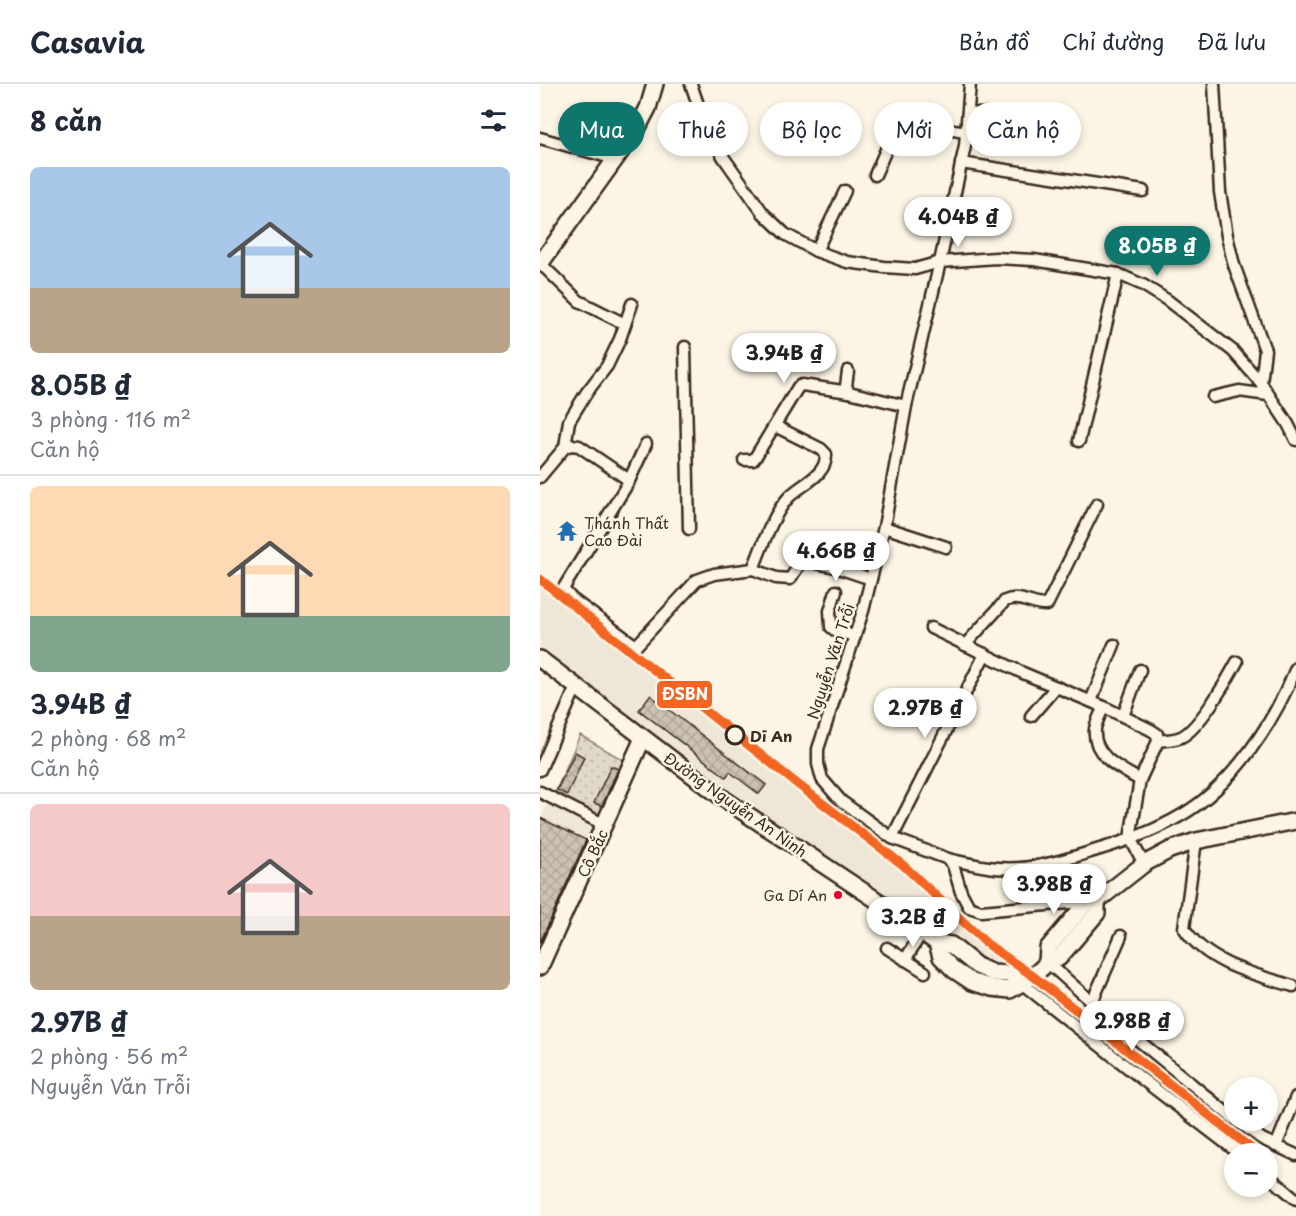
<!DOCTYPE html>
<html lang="vi">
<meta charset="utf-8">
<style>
body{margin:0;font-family:"Playpen Sans",sans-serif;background:#f2f2f3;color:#1f2937;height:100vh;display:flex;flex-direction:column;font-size:22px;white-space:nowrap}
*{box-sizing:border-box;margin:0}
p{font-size:20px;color:#747a83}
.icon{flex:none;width:33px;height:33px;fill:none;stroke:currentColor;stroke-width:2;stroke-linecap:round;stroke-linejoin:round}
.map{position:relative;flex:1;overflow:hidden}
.details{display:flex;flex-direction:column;background:#fff;width:540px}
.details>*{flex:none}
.top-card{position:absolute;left:18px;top:18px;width:570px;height:54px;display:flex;gap:12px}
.controls{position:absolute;left:684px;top:993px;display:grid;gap:12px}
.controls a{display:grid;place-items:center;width:54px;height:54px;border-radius:50%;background:#fff;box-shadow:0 3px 9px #0003;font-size:30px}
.price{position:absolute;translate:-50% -51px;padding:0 14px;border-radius:21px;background:#fff;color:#222;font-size:20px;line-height:39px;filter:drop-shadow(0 2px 3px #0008)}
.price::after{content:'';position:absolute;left:50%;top:36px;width:18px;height:14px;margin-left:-9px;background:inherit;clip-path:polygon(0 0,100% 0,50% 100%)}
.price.current{background:#0f766e;color:#fff}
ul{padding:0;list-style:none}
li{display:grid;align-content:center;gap:12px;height:318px;padding:0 30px}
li+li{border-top:2px solid #e0e1e3}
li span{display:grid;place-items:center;height:186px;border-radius:9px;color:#555}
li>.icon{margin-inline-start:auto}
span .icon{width:108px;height:108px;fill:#fffc;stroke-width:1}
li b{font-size:26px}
h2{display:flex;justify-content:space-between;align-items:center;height:72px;padding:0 30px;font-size:26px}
.chip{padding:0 21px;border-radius:27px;background:#fff;box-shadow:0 3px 9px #0003;font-size:21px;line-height:54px}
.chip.current{background:#0f766e;color:#fff}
header{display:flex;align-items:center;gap:36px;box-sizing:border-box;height:84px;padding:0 30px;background:#fff;border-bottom:2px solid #e0e1e3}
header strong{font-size:28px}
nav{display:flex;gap:33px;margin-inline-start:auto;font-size:21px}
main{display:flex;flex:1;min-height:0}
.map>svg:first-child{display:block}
.built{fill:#eee6d6}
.park{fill:url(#park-dots);stroke:#8e8173;stroke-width:1.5}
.building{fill:url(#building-cross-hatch);stroke:#3b2a1e;stroke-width:1.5}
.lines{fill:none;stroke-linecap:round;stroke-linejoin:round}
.street-casing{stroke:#3b2a1e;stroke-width:15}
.secondary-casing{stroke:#3b2a1e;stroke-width:20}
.street{stroke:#fcf5e5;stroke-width:10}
.secondary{stroke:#fcf5e5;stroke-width:15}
.rail-1-casing{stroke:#fcf5e5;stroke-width:14}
.rail-1{stroke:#f26522;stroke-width:9}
.stop-dot{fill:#fcf5e5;stroke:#3b2a1e;stroke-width:3}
.bus-dot{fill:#e4002b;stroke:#fcf5e5;stroke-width:2}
.labels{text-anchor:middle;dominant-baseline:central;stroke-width:5;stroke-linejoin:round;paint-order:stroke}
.bus-label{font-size:14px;fill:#3b2a1e;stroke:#fcf5e5;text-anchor:end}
.poi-label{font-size:15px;fill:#3b2a1e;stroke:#fcf5e5;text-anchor:start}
.street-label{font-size:15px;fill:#3b2a1e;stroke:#fcf5e5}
.stop-label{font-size:15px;font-weight:bold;fill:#3b2a1e;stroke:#fcf5e5;text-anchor:start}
.line-badge{stroke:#fcf5e5;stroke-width:2}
.badge-label{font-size:16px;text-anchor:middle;font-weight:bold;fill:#fff}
</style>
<header>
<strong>Casavia</strong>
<nav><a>Bản đồ</a><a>Chỉ đường</a><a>Đã lưu</a></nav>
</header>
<main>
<section class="details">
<h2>8 căn<svg class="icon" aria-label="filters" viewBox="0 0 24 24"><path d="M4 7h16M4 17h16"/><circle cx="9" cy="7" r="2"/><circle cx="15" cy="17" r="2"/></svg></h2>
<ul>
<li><span style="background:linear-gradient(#a9c7e8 65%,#b9a48a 0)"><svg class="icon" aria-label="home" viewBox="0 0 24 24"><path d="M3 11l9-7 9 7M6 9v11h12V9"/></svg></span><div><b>8.05B ₫</b><p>3 phòng · 116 m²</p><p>Căn hộ</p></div></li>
<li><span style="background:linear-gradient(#ffd9b3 70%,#7fa58c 0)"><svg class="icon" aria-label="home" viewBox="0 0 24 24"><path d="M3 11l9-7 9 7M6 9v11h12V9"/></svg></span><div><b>3.94B ₫</b><p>2 phòng · 68 m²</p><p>Căn hộ</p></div></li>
<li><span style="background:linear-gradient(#f6c9c9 60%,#b9a48a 0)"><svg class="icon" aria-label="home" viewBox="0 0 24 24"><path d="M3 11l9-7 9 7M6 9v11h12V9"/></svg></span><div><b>2.97B ₫</b><p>2 phòng · 56 m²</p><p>Nguyễn Văn Trỗi</p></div></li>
</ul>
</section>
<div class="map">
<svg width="756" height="1132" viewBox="0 0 756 1132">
<defs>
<pattern id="park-dots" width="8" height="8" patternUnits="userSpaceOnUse" patternTransform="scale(1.5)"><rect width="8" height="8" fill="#e0d8c8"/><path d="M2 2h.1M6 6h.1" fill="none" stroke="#c1baab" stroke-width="1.8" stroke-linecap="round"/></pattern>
<pattern id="building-cross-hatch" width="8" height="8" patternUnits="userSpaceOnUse" patternTransform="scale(1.5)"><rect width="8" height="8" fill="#ccc2b3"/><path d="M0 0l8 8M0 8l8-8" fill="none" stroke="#b0a79a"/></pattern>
</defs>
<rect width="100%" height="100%" fill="#fcf5e5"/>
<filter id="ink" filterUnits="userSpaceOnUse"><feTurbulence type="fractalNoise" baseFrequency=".0167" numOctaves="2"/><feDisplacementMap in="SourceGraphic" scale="12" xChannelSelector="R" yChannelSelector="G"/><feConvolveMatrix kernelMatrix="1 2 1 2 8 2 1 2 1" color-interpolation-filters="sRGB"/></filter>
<g filter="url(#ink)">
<g class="built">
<path d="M 0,493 L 358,773 L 399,809 L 440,850 L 480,880 L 469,887 L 460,887 L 433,871 L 192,712 L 0,565 Z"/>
<path d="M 13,709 L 60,731 L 0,869 L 0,737 Z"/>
</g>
<path class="park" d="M 40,651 L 85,677 L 60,731 L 15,709 Z"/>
<g class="building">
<path d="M 110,611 L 226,701 L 219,710 L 190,688 L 186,693 L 99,626 Z"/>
<path d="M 35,668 L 44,673 L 27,711 L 17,706 Z"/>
<path d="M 71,682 L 78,685 L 62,722 L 54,719 Z"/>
<path d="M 0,734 L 46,756 L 0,859 Z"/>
</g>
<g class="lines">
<g class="street-casing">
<g id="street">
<path d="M 151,0 L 165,41 L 184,74 L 223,129 L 245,150 L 276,167 L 307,178 L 344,183 L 375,185 L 400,178 L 456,174 L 494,176 L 578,190 L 603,201 L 627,216 L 693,267 L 721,299 L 748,340 L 756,356"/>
<path d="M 430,0 L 425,62 L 400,178 L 366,322 L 344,443 L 323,527 L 278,665 L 278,680 L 282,695 L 301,717 L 352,754 L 408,775 L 413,781 L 421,808 L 429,823 L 441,827 L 453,826 L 551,817"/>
<path d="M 674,0 L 680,108 L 687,152 L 694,181 L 725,266 L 721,299"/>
<path d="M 428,29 L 518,36"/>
<path d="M 0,54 L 75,75"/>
<path d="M 421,79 L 603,107"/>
<path d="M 335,91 L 355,45 C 367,36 411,46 426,48"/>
<path d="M 276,167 L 305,107"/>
<path d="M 0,179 L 39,217 L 85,240"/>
<path d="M 145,263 L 149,445"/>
<path d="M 308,287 L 306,302 L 309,308 L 366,322"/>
<path d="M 673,313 L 699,307 L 728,311"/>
<path d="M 539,357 L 578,190"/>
<path d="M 25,363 L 29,337 L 47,308 L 67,282 L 80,255 L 92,220"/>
<path d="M 204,376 L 213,376 L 216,372 L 258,303 L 262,301 L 309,308"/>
<path d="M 0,393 L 25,363 L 32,361 L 39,362 L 86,394 L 88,399 L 23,505 L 32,515 L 96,562 L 157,496 L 174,490 L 213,485 C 222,463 232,432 248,414 C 261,400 287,392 286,370 L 281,365 L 235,342"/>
<path d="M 88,399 L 106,360"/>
<path d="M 344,443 L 406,463"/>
<path d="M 213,485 L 236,494 L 250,495 L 261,478 L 266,477 L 295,483 L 331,495"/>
<path d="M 296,507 L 290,527 L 291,543 L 296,547 L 315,552"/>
<path d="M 391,544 L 483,589 L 564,623 L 611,646 L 617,650 L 618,657 L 600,696 L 590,754 L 604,780"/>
<path d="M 425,561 L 465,517 C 480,510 492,522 507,521 L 557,420"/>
<path d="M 551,617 L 574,561"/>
<path d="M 564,623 C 561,629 556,638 555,645 C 552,672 581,685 600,696"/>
<path d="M 491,632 L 516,603"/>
<path d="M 583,632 L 600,586"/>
<path d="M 618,657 C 625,656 635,656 641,653 C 659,645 688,595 697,578"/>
<path d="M 0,686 L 36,603"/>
<path d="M 0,708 L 65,741"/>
<path d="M 352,754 L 445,570"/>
<path d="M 656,757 L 644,844 C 667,880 714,890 753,902"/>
<path d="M 408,775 C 421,778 435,781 448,783 C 486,789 525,776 560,765 C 587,757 616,746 640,732 C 693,702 734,638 756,584"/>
<path d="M 347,864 L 385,888"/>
<path d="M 365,876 L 382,848"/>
<path d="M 507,878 L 552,918 L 694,1035"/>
<path d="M 480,898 L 602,995 L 700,1070"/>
<path d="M 552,918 L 581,852"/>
<path d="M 696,1036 L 722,1055 L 756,1071"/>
<path d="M 736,1062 L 756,1013"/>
<path d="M 728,1092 L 756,1115"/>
</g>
</g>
<g class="secondary-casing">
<g id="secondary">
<path d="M 0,180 L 97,45 L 108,24 L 115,0"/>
<path d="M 0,575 L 184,715 L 341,819 L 397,859 L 411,861 L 437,882 L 453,889 L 469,890 L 480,898"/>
<path d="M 397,859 L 401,873 L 414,886 L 432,898 L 452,904 L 470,906 L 493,892 L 503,883 L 507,878 L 508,864 L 546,819 L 557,817 L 604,780 L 630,766 L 656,757 L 756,737"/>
<path d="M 507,878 L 519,874 L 557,829 L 557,817"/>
<path d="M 0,883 L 103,654"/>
</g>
</g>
<use href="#street" class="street"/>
<use href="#secondary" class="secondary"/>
<g class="rail-1-casing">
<path id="rail-1" d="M 0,495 L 256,699 L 363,781 L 447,860 L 493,892 L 718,1070"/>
</g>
<use href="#rail-1" class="rail-1"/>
</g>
</g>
<defs>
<g id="temple-bare" transform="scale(1.62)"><path d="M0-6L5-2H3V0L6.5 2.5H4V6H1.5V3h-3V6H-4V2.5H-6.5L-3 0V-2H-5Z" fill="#1f6fb2" stroke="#fcf5e5" stroke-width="2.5" paint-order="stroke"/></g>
</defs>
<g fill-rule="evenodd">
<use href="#temple-bare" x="27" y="447"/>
</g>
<circle class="stop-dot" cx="195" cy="651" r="9"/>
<circle class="bus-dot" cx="298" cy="811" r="5"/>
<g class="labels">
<g class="bus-label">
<text x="287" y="811">Ga Dĩ An</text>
</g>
<g class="poi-label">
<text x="44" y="438">Thánh Thất<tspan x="44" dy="17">Cao Đài</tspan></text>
</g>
<g class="street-label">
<text transform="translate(290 577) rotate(-72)">Nguyễn Văn Trỗi</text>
<text transform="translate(196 720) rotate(35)">Đường Nguyễn An Ninh</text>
<text transform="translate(52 769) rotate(-65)">Cô Bắc</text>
</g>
<g class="stop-label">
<text x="210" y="651">Dĩ An</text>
</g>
</g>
<rect class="line-badge" x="116" y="596" width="57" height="29" rx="6" fill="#f26522"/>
<g class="badge-label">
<text x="145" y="616">ĐSBN</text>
</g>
</svg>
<div class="controls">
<a>+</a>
<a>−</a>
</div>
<b class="price" style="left:418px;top:164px">4.04B ₫</b>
<b class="price current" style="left:617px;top:193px">8.05B ₫</b>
<b class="price" style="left:244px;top:300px">3.94B ₫</b>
<b class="price" style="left:296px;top:498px">4.66B ₫</b>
<b class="price" style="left:385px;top:655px">2.97B ₫</b>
<b class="price" style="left:514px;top:831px">3.98B ₫</b>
<b class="price" style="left:373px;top:864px">3.2B ₫</b>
<b class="price" style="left:592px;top:968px">2.98B ₫</b>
<div class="top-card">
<a class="chip current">Mua</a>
<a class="chip">Thuê</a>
<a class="chip">Bộ lọc</a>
<a class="chip">Mới</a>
<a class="chip">Căn hộ</a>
</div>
</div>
</main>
